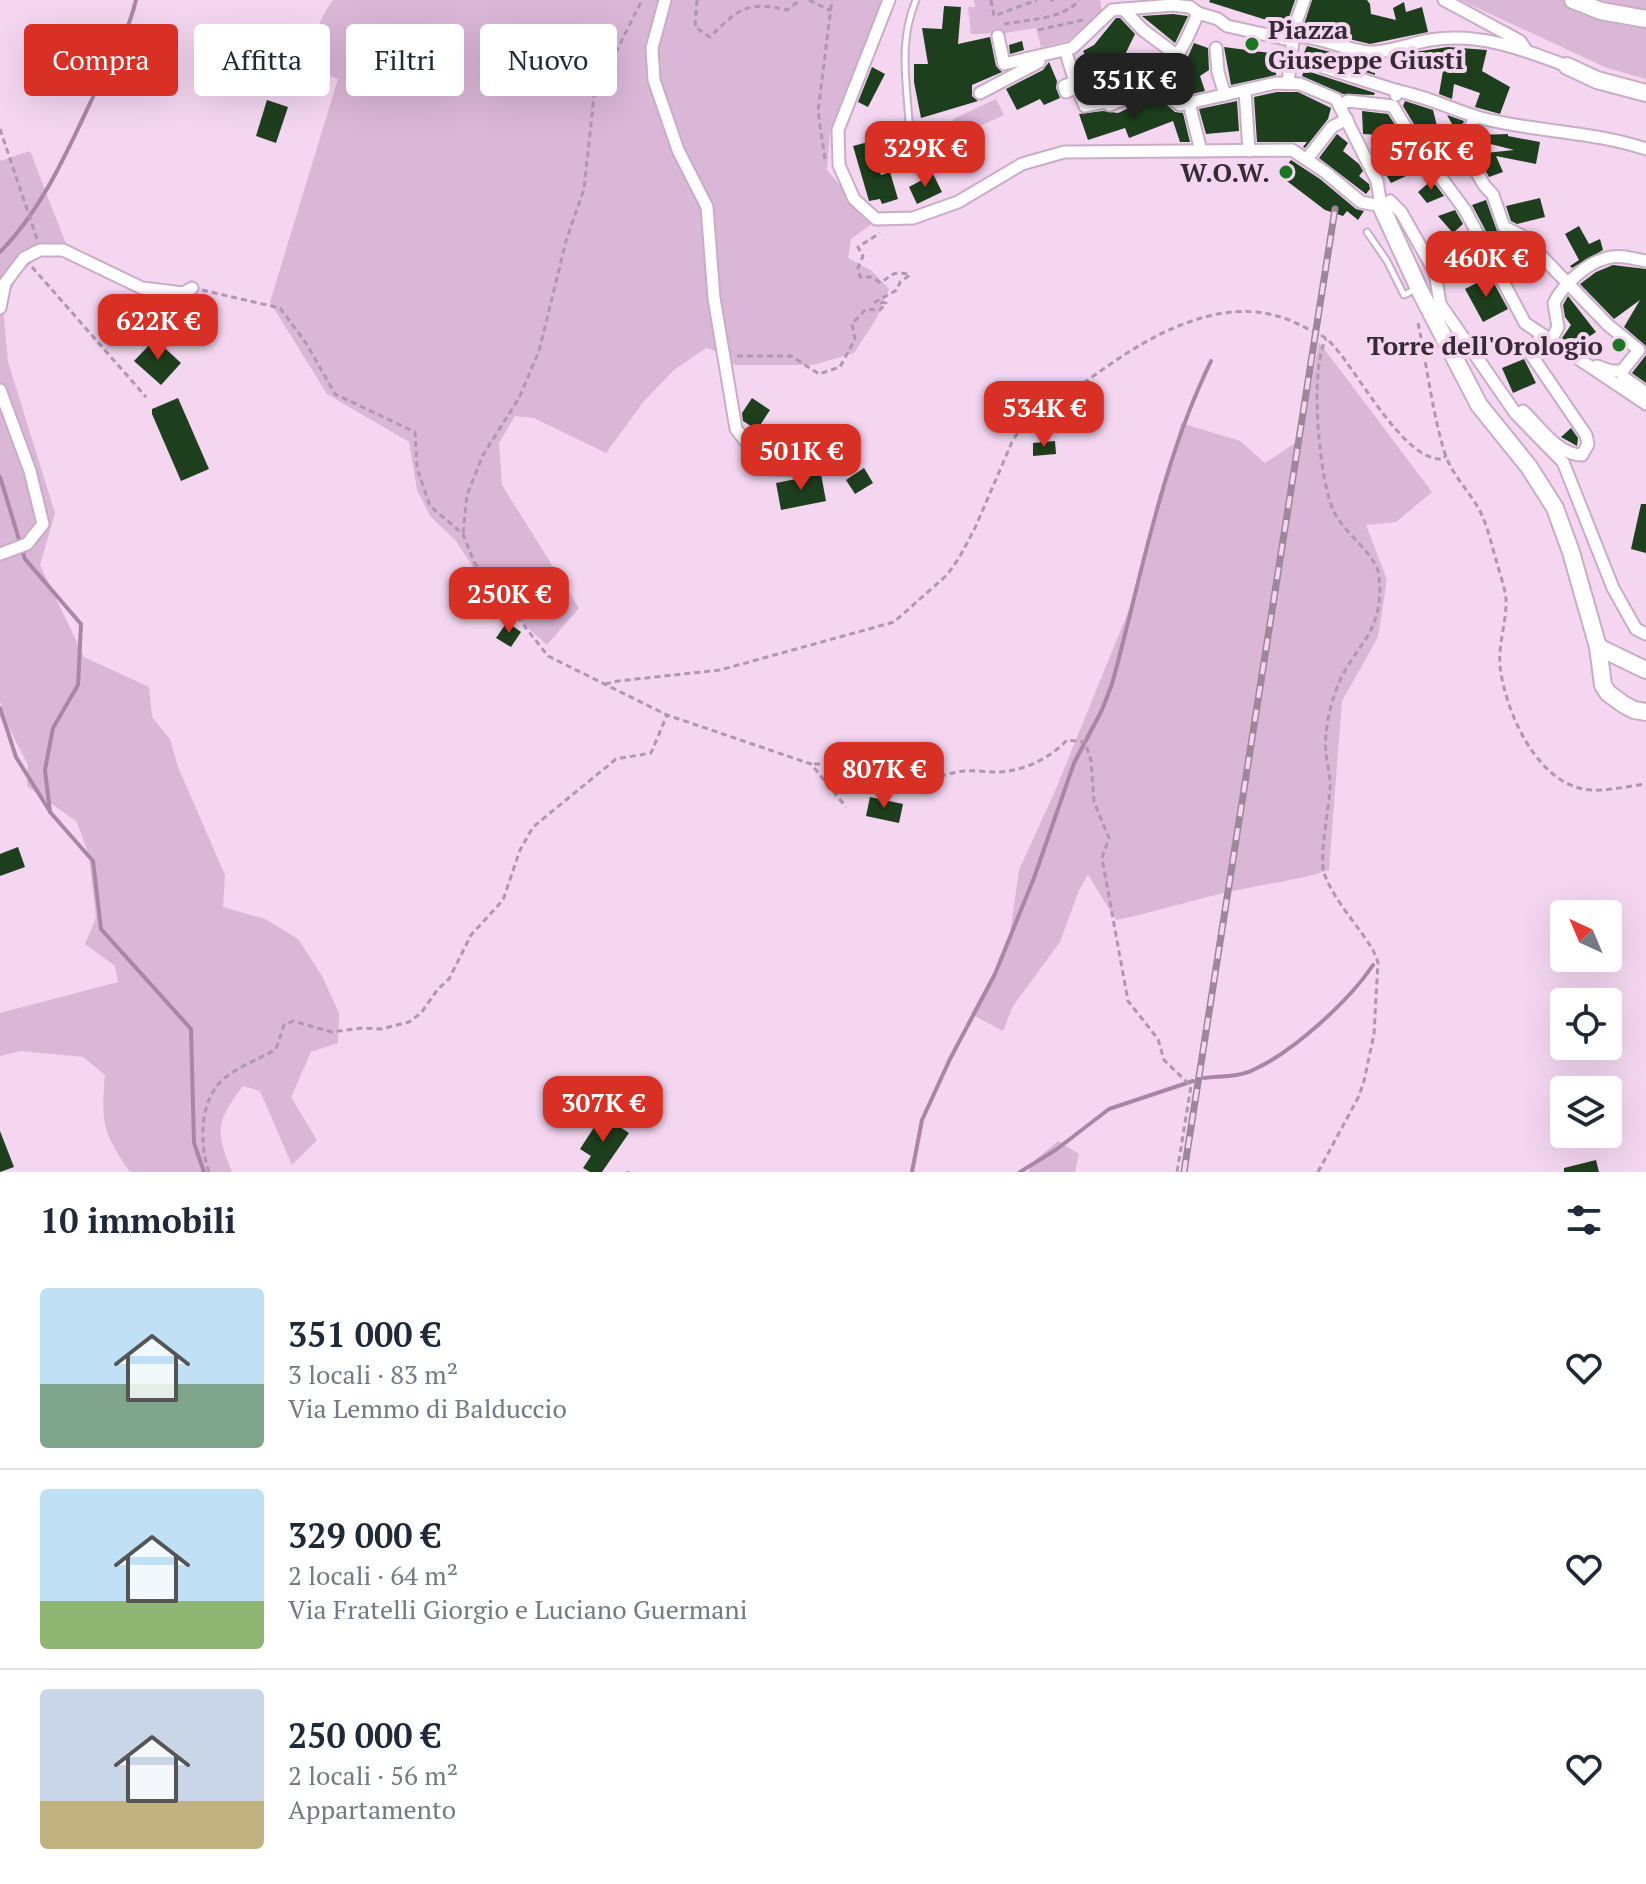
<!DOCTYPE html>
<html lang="it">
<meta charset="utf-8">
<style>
body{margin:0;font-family:"PT Serif",serif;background:#f2f2f3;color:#1f2937;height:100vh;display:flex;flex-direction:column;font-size:30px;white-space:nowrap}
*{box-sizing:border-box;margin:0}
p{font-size:26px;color:#747a83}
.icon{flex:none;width:44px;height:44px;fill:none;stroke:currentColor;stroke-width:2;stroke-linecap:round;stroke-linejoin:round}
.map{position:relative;height:1172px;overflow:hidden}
.drawer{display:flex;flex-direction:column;background:#fff;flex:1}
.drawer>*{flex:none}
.banner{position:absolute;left:24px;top:24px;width:800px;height:72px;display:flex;gap:16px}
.needle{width:52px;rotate:316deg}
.controls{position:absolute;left:1550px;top:900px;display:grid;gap:16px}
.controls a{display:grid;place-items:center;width:72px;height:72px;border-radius:8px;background:#fff;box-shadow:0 8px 32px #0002;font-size:40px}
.price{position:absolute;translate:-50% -68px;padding:0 18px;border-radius:16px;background:#d93025;color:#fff;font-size:26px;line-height:52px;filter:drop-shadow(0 2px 4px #0008)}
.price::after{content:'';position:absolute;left:50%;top:48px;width:24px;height:18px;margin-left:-12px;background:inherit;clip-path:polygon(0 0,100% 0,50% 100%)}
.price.current{background:#222;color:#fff}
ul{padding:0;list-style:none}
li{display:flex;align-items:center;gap:24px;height:200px;padding:0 40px}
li+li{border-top:2px solid #e0e1e3}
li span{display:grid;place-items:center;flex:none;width:224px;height:160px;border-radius:8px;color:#555}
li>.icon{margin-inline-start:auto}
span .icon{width:96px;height:96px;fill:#fffc;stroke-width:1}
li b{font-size:34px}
h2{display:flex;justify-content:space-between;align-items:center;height:96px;padding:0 40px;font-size:34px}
.tag{padding:0 28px;border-radius:8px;background:#fff;box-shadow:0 8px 32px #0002;font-size:28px;line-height:72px}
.tag.current{background:#d93025;color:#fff}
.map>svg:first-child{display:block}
.green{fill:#dab6d7}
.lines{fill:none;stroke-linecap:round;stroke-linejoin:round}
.stream{stroke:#ab85a8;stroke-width:4}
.building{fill:#1e3f1e}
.lane-casing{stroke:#c9acc7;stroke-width:9}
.street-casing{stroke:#c9acc7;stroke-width:15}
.secondary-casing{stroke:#c9acc7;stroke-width:20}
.path{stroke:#af98ad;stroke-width:3;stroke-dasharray:6 4;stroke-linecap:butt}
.lane{stroke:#fff;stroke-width:5}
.street{stroke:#fff;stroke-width:11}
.secondary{stroke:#fff;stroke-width:16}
.rail-casing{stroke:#9d879a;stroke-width:7}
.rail{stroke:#f4d6f1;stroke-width:4;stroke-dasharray:12;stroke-linecap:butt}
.poi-dot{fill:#1b7523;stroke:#f4d6f1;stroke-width:3}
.labels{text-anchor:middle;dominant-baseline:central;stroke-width:8;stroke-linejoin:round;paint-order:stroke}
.poi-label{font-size:26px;font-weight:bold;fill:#362b35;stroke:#f4d6f1;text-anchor:end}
</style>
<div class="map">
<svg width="1646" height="1172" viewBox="0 0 1646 1172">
<rect width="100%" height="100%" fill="#f4d6f1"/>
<g class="green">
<path d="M 333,0 L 882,0 L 830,132 L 827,170 L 872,224 L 851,239 L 848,258 L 872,271 L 889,289 L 876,319 L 854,353 L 813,365 L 735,365 L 719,352 L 706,348 L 674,370 L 644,401 L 606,453 L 534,418 L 515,416 L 499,443 L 502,485 L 579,608 L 547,645 L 491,595 L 456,541 L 430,516 L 417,490 L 409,442 L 327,394 L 270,302 L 338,79 L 312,70 C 308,45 319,20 333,0 Z"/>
<path d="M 974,0 L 1100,0 L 1102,11 L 1068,41 L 1041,47 L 1036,28 L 1005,33 L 971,34 L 968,7 L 975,7 Z"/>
<path d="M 1460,0 L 1646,0 L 1646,79 L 1607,68 Z"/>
<path d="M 996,99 L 1004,115 L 960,135 L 953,119 Z"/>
<path d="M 30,151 L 66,244 L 41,255 L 18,275 L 3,308 L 8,362 L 55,513 L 40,565 L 84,657 L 149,687 L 152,717 L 170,739 L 178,767 L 225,875 L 223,907 L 265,919 L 298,939 L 322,976 L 339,1013 L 338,1043 L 311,1052 L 291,1097 L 317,1140 L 292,1165 L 260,1091 L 243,1086 C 216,1122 215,1130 232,1172 L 130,1172 C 102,1131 101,1123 105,1075 L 83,1057 L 21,1051 L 0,1056 L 0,1013 L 118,982 L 115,966 L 85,944 L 96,918 L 89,856 L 77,822 L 27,786 L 28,765 L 8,726 L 0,701 L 0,161 Z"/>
<path d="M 1319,342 L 1432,492 L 1396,522 L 1366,525 L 1387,580 L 1378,637 L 1342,701 L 1329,870 C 1299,880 1269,883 1238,890 C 1197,898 1157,912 1116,920 L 1088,875 L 1079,890 L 1060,942 L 1013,1006 L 1003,1031 L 971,1014 L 1008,947 L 1019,870 L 1055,791 L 1140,583 L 1181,423 L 1240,441 L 1265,463 L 1301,439 Z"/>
<path d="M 1058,1141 L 1079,1154 L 1075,1172 L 1028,1172 L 1034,1161 Z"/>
</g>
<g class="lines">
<g class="stream">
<path d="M 0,252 C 43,209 68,149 94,95 C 110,64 128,34 136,0"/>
<path d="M 0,477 L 25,559 L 81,624 L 78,685 L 53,728 L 45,770 L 50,812 L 93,861 L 101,929 L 191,1029 L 194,1143 L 204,1172"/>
<path d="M 0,708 L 16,757 L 49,810"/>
<path d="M 1204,1078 C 1220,1076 1239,1077 1253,1070 C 1293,1052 1349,1001 1373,965"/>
<path d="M 912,1172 L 922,1120 L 950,1059 L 995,974 L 1034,878 L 1074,763 L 1102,710 L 1112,684 C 1142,575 1161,464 1211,361"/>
<path d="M 1020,1172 L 1057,1149 L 1109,1109 L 1193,1081"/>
</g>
</g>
<g class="building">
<path d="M 1210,0 L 1295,0 L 1286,26 L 1209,2 Z"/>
<path d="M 1312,0 L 1367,0 L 1370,4 L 1371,14 L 1396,20 L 1393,8 L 1404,2 L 1406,12 L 1422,7 L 1428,32 L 1370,44 L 1303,28 Z"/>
<path d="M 944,6 L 961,7 L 958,44 L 990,37 L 996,66 L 1002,72 L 972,85 L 972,96 L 978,101 L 921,118 L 914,82 L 914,64 L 928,64 L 922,28 L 942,29 Z"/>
<path d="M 1173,14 L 1188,16 L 1175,43 L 1142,16 Z"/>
<path d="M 1116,18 L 1120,18 L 1135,34 L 1118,69 L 1097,79 L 1083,51 L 1094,45 Z"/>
<path d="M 1022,41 L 1024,50 L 1010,54 L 1009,45 Z"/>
<path d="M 1194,43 L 1208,48 L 1209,70 L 1200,76 L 1205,91 L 1182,96 L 1165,83 L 1186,61 Z"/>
<path d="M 1307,46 L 1354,58 L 1350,66 L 1375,72 L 1375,75 L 1304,53 Z"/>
<path d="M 1224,47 L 1277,54 L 1276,75 L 1231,85 Z"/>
<path d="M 1448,47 L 1487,50 L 1482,71 L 1510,87 L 1500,114 L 1475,107 L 1480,93 L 1454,84 L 1452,99 L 1439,94 L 1444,65 L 1416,69 L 1414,52 Z"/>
<path d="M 1049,62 L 1057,81 L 1056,88 L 1060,98 L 1044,105 L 1040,99 L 1017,110 L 1006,89 L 1043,70 Z"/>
<path d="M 872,67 L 885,74 L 868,107 L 858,102 Z"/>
<path d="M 1304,70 L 1375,93 L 1374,95 L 1343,94 L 1302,76 Z"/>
<path d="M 1277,92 L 1298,92 L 1331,108 L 1328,119 L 1305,148 L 1303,147 L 1307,142 L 1257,142 L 1254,97 Z"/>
<path d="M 267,100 L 288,107 L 276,143 L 256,136 Z"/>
<path d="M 1161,100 L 1175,112 L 1183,113 L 1190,142 L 1180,142 L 1173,121 L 1129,138 L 1125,128 L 1088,140 L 1079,114 L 1103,111 L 1118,113 L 1138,104 L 1145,105 Z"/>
<path d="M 1237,101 L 1239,131 L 1206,134 L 1199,109 Z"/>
<path d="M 1405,101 L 1433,110 L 1437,126 L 1418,131 L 1403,106 Z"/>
<path d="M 1362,111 L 1388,114 L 1423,168 L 1391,183 L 1378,161 L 1386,158 L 1379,135 L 1363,134 Z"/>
<path d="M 1447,115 L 1464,121 L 1459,133 L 1456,131 Z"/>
<path d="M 1337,134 L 1348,143 L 1343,151 L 1359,164 L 1363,171 L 1359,176 L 1369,184 L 1370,189 L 1366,194 L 1319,158 Z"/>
<path d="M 1508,134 L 1508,136 L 1540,142 L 1536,164 L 1496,156 L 1503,172 L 1489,177 L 1476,154 L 1514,150 L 1475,140 L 1477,135 Z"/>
<path d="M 872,141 L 881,175 L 890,172 L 898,199 L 882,204 L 880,199 L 869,201 L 853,146 Z"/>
<path d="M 1440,143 L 1446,158 L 1439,161 L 1428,146 Z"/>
<path d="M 1291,160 L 1320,179 L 1356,209 L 1364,211 L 1358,220 L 1347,211 L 1343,216 L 1325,210 L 1279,175 Z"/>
<path d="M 933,174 L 942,192 L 917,204 L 909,187 Z"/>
<path d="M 1432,180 L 1444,196 L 1427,203 L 1418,192 Z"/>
<path d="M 1540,198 L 1545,217 L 1517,224 L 1511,221 L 1506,206 Z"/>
<path d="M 1486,200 L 1497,231 L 1517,243 L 1532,262 L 1509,274 L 1472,205 Z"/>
<path d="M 1455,210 L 1463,224 L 1453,233 L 1438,216 Z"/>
<path d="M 1579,226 L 1589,244 L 1600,239 L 1603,250 L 1572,268 L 1570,266 L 1579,260 L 1565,234 Z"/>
<path d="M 1613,265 L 1646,269 L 1646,346 L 1624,327 L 1640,300 L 1614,319 L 1580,284 L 1596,272 Z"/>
<path d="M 1490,276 L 1508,309 L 1483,322 L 1465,289 Z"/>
<path d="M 1568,296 L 1596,332 L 1575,346 L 1562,338 L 1571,325 L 1565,317 L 1563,305 Z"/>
<path d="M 155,339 L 181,363 L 161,385 L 134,361 Z"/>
<path d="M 1646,355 L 1646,383 L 1632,373 Z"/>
<path d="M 1524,359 L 1536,383 L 1513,393 L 1502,368 Z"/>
<path d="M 178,398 L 209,469 L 181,481 L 152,414 L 152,409 Z"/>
<path d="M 752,398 L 770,410 L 757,430 L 743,421 L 742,413 Z"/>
<path d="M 1571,428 L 1578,438 L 1577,446 L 1561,437 Z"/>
<path d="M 1055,441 L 1056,454 L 1033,456 L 1033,443 Z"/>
<path d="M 864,468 L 873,483 L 855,494 L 846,480 Z"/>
<path d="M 821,474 L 826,501 L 781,510 L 776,483 Z"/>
<path d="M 1641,504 L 1646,504 L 1646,553 L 1631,549 Z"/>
<path d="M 507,622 L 521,632 L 511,647 L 496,638 Z"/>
<path d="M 870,797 L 903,804 L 899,823 L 866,816 Z"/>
<path d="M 18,847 L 25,867 L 0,876 L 0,854 Z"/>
<path d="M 602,1115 L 629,1133 L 602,1172 L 590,1172 L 583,1168 L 591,1156 L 580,1149 Z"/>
<path d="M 0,1131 L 14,1167 L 0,1172 Z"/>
<path d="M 1596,1160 L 1599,1172 L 1564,1172 L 1564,1168 Z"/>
</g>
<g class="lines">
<g class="lane-casing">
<g id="lane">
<path d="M 909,121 C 906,79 899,40 916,0"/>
<path d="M 1367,232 L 1387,261 L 1404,295 L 1414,290"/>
</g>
</g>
<g class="street-casing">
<g id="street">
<path d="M 665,0 L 652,48 L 654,80 L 678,150 L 707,207 L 714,298 L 736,429 L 754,452 L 773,469 L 802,470"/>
<path d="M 889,0 L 838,130 L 839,165 L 854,199 L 876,219 L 913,218 L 958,202 L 1022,164 L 1064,152 L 1292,150 L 1325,172 L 1361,202 L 1381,206"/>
<path d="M 1444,0 L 1520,41 L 1526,50"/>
<path d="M 1123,9 L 1143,30 L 1179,57"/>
<path d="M 998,36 L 1004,64 L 1072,48 L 1112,10 L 1173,5 L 1190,7 L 1198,13"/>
<path d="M 1290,40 L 1304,0"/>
<path d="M 1293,40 L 1297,36 C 1322,37 1345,50 1369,52 C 1389,53 1411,43 1430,40 C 1478,32 1523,49 1567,66"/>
<path d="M 1216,48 L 1218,72 L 1225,95"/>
<path d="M 1067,56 L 1075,82 L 1064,86 L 1066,92 L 1077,87 L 1085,106 L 1105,102 L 1110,105 C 1162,84 1178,64 1198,13 L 1218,19 L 1227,26 L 1290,40"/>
<path d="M 1304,61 L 1398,91 L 1396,95"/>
<path d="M 1288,83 L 1293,40 L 1290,40"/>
<path d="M 1245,90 L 1249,151"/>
<path d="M 1398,91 C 1426,96 1453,110 1481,118 C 1535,132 1592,131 1646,149"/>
<path d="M 980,93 L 1039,62"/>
<path d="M 1137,95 L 1143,97 L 1163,91 L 1180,105 L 1276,83 L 1300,84 L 1336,99 L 1377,181 L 1381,206"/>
<path d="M 1189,103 L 1201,151"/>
<path d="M 1340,105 L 1348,101 L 1393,106 L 1414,141 L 1465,210 L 1525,323 L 1646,404"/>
<path d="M 1475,116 L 1464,144 L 1469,159 L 1484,185 L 1493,195 L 1504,227 L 1522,236 L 1608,325 L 1639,350 L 1622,371 L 1611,371 L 1597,366"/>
<path d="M 1414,141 L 1441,134 L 1464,144"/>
<path d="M 1307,159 L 1332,127 L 1347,119"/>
<path d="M 1381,206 L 1390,201 L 1401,212 L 1435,272 L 1440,304 L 1516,414 L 1563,462 L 1613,588 L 1636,629 L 1646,634"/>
<path d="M 0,308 L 5,283 L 24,258 L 40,250 L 63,250 L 142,288 L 183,293 L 192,288"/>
<path d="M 1551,340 L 1558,327 L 1554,303 C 1563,284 1587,263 1607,258 C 1620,254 1634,259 1646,261"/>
<path d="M 1622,371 L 1623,377 L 1646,393"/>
<path d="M 0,390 L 30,471 L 43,524 L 27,544 L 0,554"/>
<path d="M 1523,411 C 1539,426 1558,455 1582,455 L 1588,444 L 1586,435 L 1530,353 L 1542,335"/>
</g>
</g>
<g class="secondary-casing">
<g id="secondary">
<path d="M 1573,0 L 1601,11 L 1646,19"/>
<path d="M 1567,66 L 1597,80 L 1646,93"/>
<path d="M 1381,206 L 1421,293 L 1479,405 L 1529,467 L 1555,508 L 1571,552 L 1598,647 L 1603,685 L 1608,693 L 1623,704 L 1634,710 L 1646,712"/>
<path d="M 1598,647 L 1646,670"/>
</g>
</g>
<g class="path">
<path d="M 697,0 L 695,27 L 710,37 C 737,10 747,0 787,10 L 800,0"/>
<path d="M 809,0 L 831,11"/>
<path d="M 991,0 L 994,16 L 1037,0"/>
<path d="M 1050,0 L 1054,0"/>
<path d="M 1004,24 C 1026,20 1065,19 1079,0"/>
<path d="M 1038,30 L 1083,20"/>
<path d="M 0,129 L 37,239"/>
<path d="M 825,159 L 818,111 L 832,0"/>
<path d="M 32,267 L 146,397"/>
<path d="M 202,290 L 280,308 L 306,343 L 335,394 L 415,432 L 417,468 L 430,506 L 463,534 L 474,562 L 548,656 L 667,715 L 811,764 L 846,807"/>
<path d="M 1418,323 C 1427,366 1432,411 1445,454 C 1453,476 1469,491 1480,511 C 1488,527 1492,547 1497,563 C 1500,574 1505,588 1506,599 C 1507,621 1498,644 1500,666 C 1505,709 1533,775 1579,788 C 1600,794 1626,786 1646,784"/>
<path d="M 737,356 L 791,356 L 819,374 L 840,367 L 855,339 L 852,324 L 866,309 L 880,310 L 886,303 L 875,302 L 897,290 L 900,282 L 910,275 C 896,270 892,274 881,283 L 871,277 L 860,277 L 858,268 L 863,256 L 858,247 L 880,233"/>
<path d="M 463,533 L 467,495 L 483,455 L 519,398 L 539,351 L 566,241 L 584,189 L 594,96 L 642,0"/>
<path d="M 605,684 L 618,681 L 720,670 L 894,622 L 947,575 L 959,558 L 975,528 L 1012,442 L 1024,423 C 1079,391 1128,343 1189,322 C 1231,307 1268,307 1306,328 C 1313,331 1322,335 1328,340 C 1356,366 1402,462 1443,459 L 1446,455"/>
<path d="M 814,764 C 833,765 850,759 869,763 C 883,766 899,779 909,780 C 928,782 946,773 964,771 C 974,770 985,772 995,772 C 1022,772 1049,759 1067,740 L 1085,742 L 1091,761 L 1094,802 L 1109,838 L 1102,858 L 1128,1001 L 1158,1039 L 1164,1060 L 1191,1086 L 1177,1172"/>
<path d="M 628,1171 L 628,1172"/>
<path d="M 209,1172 C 199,1144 199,1097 226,1077 C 241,1065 260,1059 276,1049 L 284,1025 L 293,1021 L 332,1032 L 362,1028 L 381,1029 L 409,1022 L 421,1013 L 438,989 L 449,979 L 471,935 L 503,900 L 520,850 L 533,827 L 616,759 L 651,753 L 667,715"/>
<path d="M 1318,1172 L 1359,1096 L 1364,1081 L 1374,1034 L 1378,962 L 1373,950 C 1358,925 1334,901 1324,873 C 1319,856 1329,809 1330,789 C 1331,777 1327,765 1326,753 C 1324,734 1329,710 1335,693 C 1351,645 1385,638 1379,576 C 1377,555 1344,533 1334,512 C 1319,480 1309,370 1326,339"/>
</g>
<use href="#lane" class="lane"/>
<use href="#street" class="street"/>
<use href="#secondary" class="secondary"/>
<g class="rail-casing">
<path id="rail" d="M 1184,1172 L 1335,209"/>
</g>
<use href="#rail" class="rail"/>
</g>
<g class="poi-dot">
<circle cx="1252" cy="44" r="8"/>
<circle cx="1286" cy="172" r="8"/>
<circle cx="1619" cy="345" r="8"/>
</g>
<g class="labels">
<g class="poi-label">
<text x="1268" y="29" text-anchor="start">Piazza<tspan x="1268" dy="30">Giuseppe Giusti</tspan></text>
<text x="1270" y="172">W.O.W.</text>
<text x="1603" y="345">Torre dell'Orologio</text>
</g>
</g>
</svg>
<div class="controls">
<a><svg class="needle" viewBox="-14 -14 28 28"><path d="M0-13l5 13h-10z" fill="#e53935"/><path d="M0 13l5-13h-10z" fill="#747a83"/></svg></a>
<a><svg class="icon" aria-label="locate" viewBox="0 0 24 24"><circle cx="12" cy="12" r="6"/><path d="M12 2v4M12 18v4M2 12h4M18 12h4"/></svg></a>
<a><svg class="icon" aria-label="layers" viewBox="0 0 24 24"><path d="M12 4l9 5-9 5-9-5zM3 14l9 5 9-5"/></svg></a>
</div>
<b class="price current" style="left:1134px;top:121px">351K €</b>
<b class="price" style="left:925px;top:189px">329K €</b>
<b class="price" style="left:1431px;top:192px">576K €</b>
<b class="price" style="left:1486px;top:299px">460K €</b>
<b class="price" style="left:158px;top:362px">622K €</b>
<b class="price" style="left:1044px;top:449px">534K €</b>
<b class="price" style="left:801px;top:492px">501K €</b>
<b class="price" style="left:509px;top:635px">250K €</b>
<b class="price" style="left:884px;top:810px">807K €</b>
<b class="price" style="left:603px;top:1144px">307K €</b>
<div class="banner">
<a class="tag current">Compra</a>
<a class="tag">Affitta</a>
<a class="tag">Filtri</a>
<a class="tag">Nuovo</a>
</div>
</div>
<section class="drawer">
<h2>10 immobili<svg class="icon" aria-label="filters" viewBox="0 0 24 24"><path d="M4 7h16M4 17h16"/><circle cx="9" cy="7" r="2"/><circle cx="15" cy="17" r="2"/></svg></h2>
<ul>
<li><span style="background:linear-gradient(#bfe0f5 60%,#7fa58c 0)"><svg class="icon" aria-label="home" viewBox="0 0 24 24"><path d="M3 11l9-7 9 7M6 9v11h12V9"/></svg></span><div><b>351 000 €</b><p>3 locali · 83 m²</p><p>Via Lemmo di Balduccio</p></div><svg class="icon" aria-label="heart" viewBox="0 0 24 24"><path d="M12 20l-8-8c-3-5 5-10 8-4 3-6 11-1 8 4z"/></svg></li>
<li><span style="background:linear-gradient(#bfe0f5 70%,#8fb573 0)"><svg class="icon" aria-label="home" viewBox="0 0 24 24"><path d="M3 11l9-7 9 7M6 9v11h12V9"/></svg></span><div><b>329 000 €</b><p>2 locali · 64 m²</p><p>Via Fratelli Giorgio e Luciano Guermani</p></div><svg class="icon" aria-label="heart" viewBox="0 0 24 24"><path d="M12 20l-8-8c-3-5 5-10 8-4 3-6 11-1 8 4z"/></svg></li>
<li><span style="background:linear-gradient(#c9d6e8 70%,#c2b280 0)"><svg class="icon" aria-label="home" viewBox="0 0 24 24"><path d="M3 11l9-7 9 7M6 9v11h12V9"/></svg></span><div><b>250 000 €</b><p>2 locali · 56 m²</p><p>Appartamento</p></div><svg class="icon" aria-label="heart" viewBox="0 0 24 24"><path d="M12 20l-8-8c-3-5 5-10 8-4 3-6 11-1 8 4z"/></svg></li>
</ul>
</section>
